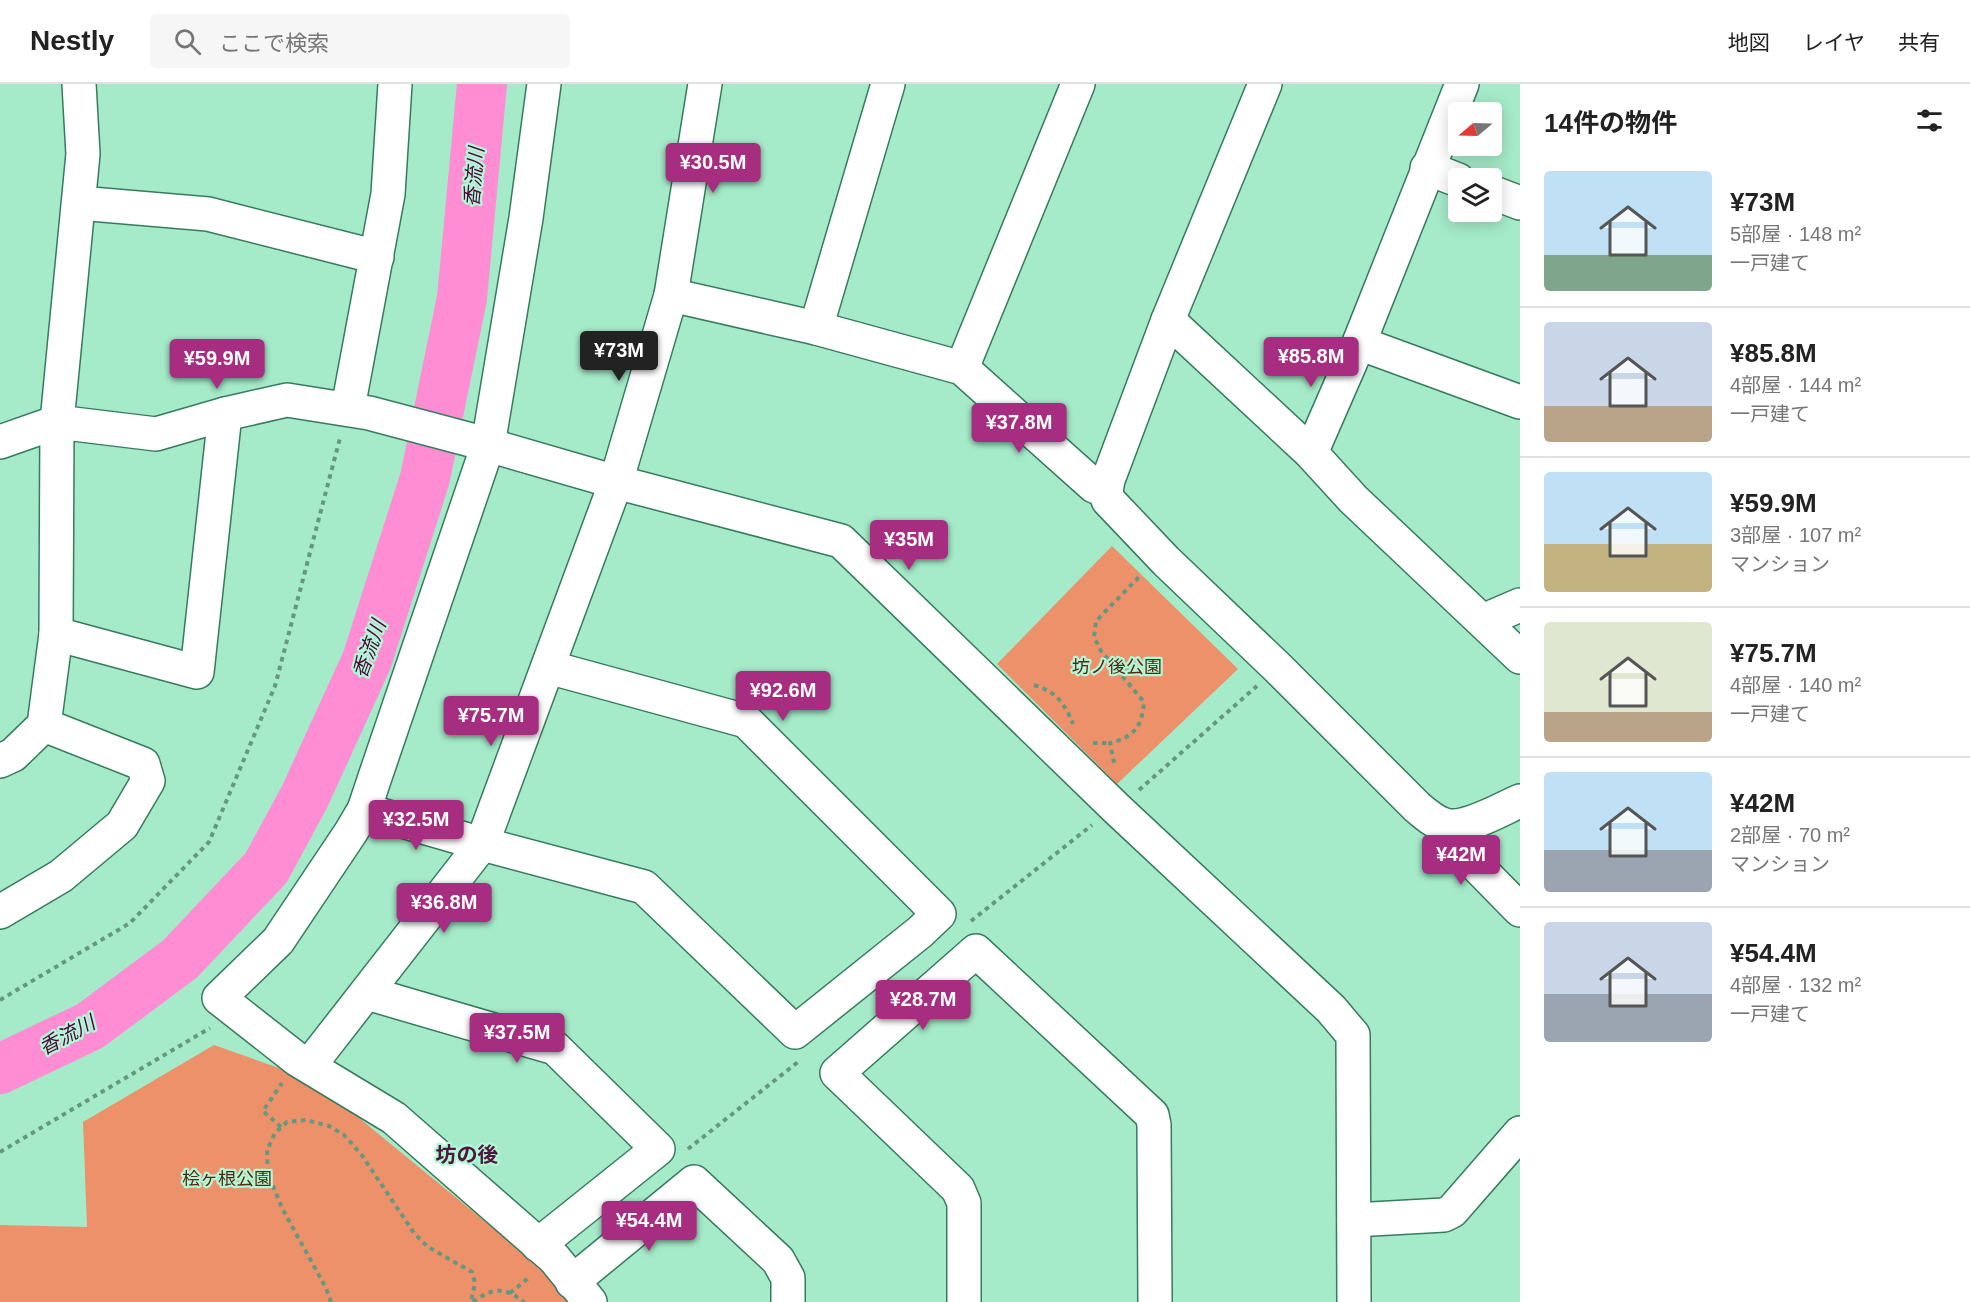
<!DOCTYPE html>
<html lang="ja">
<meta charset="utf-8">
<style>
body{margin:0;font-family:Helvetica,"Noto Sans JP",sans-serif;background:#f6f6f6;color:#222;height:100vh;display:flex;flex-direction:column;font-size:22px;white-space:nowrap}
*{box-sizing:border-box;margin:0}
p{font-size:20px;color:#767676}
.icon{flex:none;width:33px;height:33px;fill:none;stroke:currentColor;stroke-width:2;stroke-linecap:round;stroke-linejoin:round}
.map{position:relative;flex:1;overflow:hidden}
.panel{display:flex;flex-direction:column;background:#fff;width:450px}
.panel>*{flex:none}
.needle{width:39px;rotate:251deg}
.buttons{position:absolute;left:1448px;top:18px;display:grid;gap:12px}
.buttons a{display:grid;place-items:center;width:54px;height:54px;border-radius:6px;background:#fff;box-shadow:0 3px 15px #0003;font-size:30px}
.price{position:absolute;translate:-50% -51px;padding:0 14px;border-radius:6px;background:#a72d81;color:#fff;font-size:20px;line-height:39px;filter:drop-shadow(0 2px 3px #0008)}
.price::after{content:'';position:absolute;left:50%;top:36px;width:18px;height:14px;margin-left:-9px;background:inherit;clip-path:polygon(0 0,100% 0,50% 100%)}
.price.selected{background:#222;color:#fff}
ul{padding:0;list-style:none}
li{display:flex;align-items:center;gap:18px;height:150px;padding:0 24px}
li+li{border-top:2px solid #e0e0e0}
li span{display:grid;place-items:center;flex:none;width:168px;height:120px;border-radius:6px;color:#555}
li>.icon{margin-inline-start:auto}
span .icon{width:72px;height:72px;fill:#fffc;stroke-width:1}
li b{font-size:26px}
h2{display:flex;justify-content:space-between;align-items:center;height:72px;padding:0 24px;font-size:26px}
header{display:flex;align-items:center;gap:36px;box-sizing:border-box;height:84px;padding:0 30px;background:#fff;border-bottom:2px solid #e0e0e0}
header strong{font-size:28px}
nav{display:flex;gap:33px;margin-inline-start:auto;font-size:21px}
.search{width:420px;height:54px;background:#f6f6f6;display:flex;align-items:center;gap:15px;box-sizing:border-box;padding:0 21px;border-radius:6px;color:#767676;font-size:22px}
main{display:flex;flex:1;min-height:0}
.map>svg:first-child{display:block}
.green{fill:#ed916b}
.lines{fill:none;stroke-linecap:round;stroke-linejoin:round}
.river{stroke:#ff8dd4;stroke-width:50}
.minor-casing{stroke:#377b5e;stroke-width:36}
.path{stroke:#669880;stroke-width:4;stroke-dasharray:4.5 4.5;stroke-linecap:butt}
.minor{stroke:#fff;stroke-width:33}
.labels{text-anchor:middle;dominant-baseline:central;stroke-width:4.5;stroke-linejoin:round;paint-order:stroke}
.park-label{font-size:18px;fill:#562712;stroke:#b2f8d6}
.water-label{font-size:20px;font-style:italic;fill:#4e0639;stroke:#b2f8d6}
.quarter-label{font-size:21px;font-weight:bold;fill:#50163d;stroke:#b2f8d6}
</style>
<header>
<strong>Nestly</strong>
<div class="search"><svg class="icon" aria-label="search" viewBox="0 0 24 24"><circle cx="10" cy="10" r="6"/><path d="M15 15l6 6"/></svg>ここで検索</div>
<nav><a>地図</a><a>レイヤ</a><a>共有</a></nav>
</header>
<main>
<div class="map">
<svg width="1520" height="1218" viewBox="0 0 1520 1218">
<rect width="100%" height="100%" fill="#a5ebc9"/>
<g class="green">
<path d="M 1112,462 L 1238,585 L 1117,700 L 997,580 Z"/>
<path d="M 214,961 L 313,996 L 583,1218 L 0,1218 L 0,1141 L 87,1143 L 83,1038 Z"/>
</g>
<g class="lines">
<path class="river" d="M 0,985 L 90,942 L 180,875 L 266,784 L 305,712 L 367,576 L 425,394 L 462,214 L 482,0"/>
<g class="minor-casing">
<g id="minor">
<path d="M 79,0 L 83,70 L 57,338 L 56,550 L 197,588 L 225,330"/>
<path d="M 544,0 L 526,134 L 488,361 L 375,693 L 364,726 L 351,748 L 278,857 L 219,914 L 298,976 L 394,1034 L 554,1174 L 590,1218"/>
<path d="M 1265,0 L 1168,236 L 1108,396 L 1106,407 L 1108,416 L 1166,477 L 1277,583 L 1417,723 C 1425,730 1434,738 1445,741 C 1465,747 1501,725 1520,717"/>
<path d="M 1427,84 L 1458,96"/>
<path d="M 1491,108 L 1520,119"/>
<path d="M 79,119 L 208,130 L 377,173"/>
<path d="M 671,211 L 816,244 L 962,284 L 1094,402 L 1106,407"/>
<path d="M 1168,236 L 1311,369 L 1353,415 L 1520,573"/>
<path d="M 816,244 L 888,0"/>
<path d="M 1359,259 L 1520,318"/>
<path d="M 962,284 L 1078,0"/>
<path d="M 348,324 L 388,110 L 395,0"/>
<path d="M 0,358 L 57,338 L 156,350 L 225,330 L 287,316 L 369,329 L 471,356 L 616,398 L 841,457 L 1117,725 L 1331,925 L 1353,951 L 1354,1218"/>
<path d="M 1311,369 L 1359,259 L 1462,0"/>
<path d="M 1483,537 L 1520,521"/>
<path d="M 0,677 L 13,671 L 44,641 L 56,550"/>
<path d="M 364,726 L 482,760 L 644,803 L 795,948 L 920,848 L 939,830 L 746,637 L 548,583"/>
<path d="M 1445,742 L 1467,772 L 1520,826"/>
<path d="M 0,828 L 61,792 L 122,741 L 148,697 L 143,680 L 44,641"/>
<path d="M 367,909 L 555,964 L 658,1065 L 538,1161"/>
<path d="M 309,982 L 482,760 L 616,398 L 671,211 L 705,0"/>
<path d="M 1354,1136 L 1444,1131 L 1452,1127 L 1520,1049"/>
<path d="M 572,1198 L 694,1098 L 778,1176 L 788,1194 L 788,1218"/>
<path d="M 964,1218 L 964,1119 L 958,1105 L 837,989 L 976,867 L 1152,1031 L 1154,1041 L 1155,1218"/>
</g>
</g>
<g class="path">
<path d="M 1034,601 C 1056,608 1064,618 1073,640"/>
<path d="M 1093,659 L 1110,659"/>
<path d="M 1114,679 L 1110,659 C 1134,653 1142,643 1144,618 L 1101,567 L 1094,553 L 1096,537 L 1140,492"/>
<path d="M 1139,706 L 1257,602"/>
<path d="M 971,837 L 1092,741"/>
<path d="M 0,916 L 130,839 L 209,758 L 275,602 L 340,354"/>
<path d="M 281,1043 L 263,1027 L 282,999"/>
<path d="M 688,1065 L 798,978"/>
<path d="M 0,1068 L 210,944"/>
<path d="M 510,1209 L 531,1192"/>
<path d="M 331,1218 L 326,1204 L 282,1124 L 268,1090 L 267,1066 L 275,1049 L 287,1038 L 306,1036 L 329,1042 L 344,1051 L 361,1070 L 414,1149 L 428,1163 L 472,1188 L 475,1199 L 471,1218"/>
<path d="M 473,1218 C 493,1203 505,1203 524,1218"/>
</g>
<use href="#minor" class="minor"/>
</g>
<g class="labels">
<g class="park-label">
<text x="1117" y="583">坊ノ後公園</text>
<text x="227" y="1095">桧ヶ根公園</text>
</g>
<g class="water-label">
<text transform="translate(474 93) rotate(-85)">香流川</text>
<text transform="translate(369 565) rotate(-70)">香流川</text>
<text transform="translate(67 951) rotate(-28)">香流川</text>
</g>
<g class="quarter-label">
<text x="467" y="1070">坊の後</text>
</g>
</g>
</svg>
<div class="buttons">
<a><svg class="needle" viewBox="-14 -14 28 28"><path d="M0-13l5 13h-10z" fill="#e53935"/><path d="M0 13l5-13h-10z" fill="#767676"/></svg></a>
<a><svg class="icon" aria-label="layers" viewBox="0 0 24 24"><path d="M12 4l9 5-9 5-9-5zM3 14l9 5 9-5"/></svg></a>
</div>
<b class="price" style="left:713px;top:110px">¥30.5M</b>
<b class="price selected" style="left:619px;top:298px">¥73M</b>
<b class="price" style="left:1311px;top:304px">¥85.8M</b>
<b class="price" style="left:217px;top:306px">¥59.9M</b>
<b class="price" style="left:1019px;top:370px">¥37.8M</b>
<b class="price" style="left:909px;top:487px">¥35M</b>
<b class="price" style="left:783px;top:638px">¥92.6M</b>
<b class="price" style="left:491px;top:663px">¥75.7M</b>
<b class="price" style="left:416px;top:767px">¥32.5M</b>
<b class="price" style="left:1461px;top:802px">¥42M</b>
<b class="price" style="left:444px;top:850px">¥36.8M</b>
<b class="price" style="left:923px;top:947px">¥28.7M</b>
<b class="price" style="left:517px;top:980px">¥37.5M</b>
<b class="price" style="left:649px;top:1168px">¥54.4M</b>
</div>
<section class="panel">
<h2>14件の物件<svg class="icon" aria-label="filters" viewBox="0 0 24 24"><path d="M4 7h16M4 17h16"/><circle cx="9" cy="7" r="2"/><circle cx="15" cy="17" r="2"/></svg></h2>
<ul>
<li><span style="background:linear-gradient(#bfe0f5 70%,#7fa58c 0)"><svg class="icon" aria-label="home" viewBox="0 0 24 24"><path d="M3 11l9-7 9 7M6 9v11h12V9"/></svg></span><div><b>¥73M</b><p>5部屋 · 148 m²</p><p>一戸建て</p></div></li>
<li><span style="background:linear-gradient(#c9d6e8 70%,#b9a48a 0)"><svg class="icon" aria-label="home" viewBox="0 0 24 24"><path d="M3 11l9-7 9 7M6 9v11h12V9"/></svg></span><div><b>¥85.8M</b><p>4部屋 · 144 m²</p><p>一戸建て</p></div></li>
<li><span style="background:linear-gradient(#bfe0f5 60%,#c2b280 0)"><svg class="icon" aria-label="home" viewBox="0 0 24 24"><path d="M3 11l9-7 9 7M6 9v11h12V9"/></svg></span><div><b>¥59.9M</b><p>3部屋 · 107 m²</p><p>マンション</p></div></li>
<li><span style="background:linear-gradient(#dfe7d0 75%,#b9a48a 0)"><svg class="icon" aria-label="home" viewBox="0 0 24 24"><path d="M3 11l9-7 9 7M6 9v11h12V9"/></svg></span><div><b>¥75.7M</b><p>4部屋 · 140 m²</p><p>一戸建て</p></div></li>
<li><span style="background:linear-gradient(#bfe0f5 65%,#9aa5b1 0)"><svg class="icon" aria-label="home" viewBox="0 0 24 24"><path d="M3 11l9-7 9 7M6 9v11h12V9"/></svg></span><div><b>¥42M</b><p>2部屋 · 70 m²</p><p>マンション</p></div></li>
<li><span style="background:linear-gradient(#c9d6e8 60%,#9aa5b1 0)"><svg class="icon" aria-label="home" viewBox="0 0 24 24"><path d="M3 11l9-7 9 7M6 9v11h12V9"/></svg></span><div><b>¥54.4M</b><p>4部屋 · 132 m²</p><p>一戸建て</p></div></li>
</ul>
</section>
</main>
